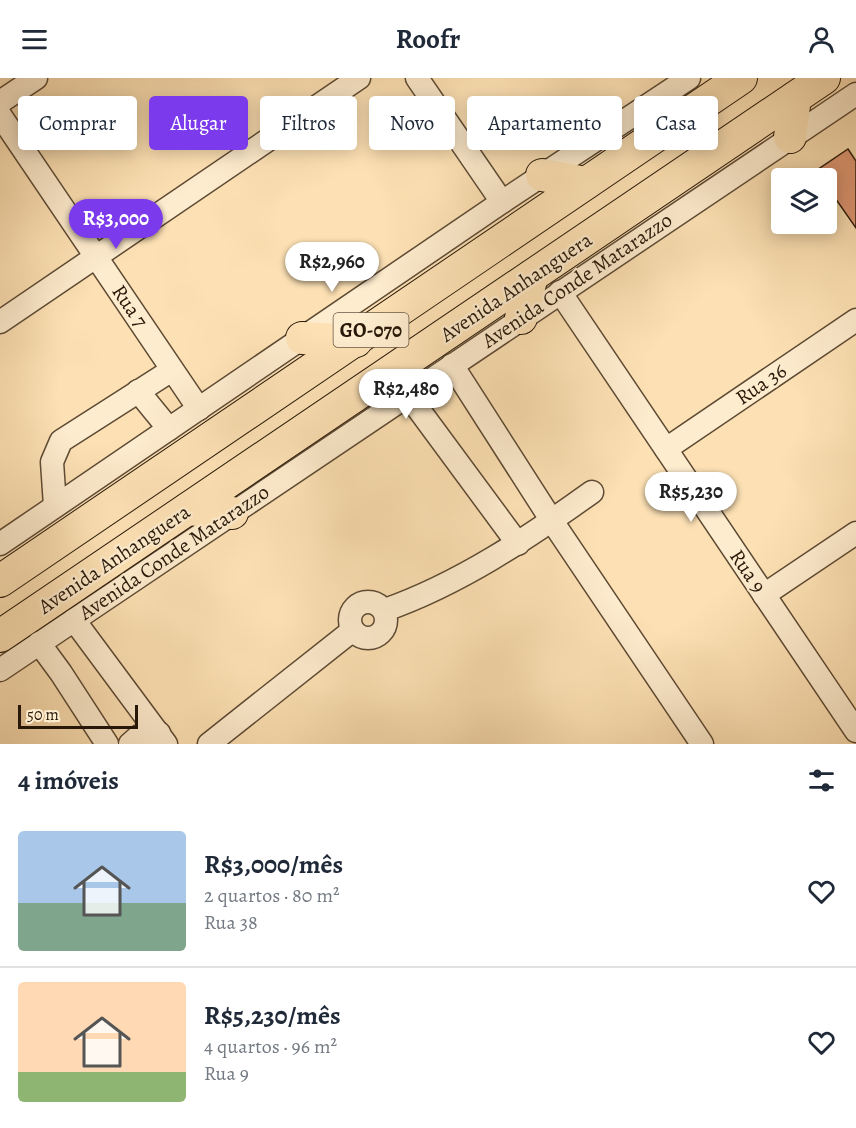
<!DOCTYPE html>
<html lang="pt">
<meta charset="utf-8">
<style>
body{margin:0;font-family:Alegreya,serif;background:#f6f6f7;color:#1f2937;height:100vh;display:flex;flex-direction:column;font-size:22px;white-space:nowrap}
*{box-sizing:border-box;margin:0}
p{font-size:20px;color:#747a83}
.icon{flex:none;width:33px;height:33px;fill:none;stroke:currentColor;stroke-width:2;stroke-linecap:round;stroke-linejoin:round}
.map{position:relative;height:666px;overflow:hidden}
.sheet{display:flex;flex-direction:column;background:#fff;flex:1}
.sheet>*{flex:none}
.top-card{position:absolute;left:18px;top:18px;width:820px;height:54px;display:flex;gap:12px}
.tools{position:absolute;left:771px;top:90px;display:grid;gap:12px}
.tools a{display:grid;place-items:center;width:66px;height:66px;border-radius:6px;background:#fff;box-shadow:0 3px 15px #0003;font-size:30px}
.scale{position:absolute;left:18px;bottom:15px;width:120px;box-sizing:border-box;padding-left:6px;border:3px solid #281809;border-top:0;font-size:16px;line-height:21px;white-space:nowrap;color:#281809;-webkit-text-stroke:4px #feecce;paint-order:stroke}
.price{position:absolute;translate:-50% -51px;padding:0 14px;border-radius:21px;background:#fff;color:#222;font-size:20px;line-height:39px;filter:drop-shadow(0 2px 3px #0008)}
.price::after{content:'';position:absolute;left:50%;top:36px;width:18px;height:14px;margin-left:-9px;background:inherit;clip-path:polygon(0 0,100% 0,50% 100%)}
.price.selected{background:#7c3aed;color:#fff}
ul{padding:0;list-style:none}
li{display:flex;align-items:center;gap:18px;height:150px;padding:0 18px}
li+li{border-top:2px solid #e0e1e3}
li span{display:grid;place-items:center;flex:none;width:168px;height:120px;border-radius:6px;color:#555}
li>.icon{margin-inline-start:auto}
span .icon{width:72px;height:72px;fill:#fffc;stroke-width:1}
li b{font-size:26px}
h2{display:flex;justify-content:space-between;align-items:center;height:72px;padding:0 18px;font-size:26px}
.pill{padding:0 21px;border-radius:6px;background:#fff;box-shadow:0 3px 15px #0003;font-size:21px;line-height:54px}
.pill.selected{background:#7c3aed;color:#fff}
header{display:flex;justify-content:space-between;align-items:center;height:78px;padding:0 18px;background:#fff;font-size:27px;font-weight:600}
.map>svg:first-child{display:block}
.building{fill:#e19975;stroke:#281809;stroke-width:1.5}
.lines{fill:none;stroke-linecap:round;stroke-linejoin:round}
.minor-casing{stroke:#5d4a34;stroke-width:25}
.highway-casing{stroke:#281809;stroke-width:34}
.minor{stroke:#feecce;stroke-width:22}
.highway{stroke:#fde1b4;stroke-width:32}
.labels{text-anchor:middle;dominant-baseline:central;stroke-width:4.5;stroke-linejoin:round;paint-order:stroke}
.shield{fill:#feecce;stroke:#685844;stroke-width:1.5}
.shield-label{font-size:20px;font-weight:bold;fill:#281809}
.street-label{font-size:21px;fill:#281809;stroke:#feecce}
</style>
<header><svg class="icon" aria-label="menu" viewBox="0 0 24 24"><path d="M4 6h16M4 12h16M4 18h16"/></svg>Roofr<svg class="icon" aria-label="person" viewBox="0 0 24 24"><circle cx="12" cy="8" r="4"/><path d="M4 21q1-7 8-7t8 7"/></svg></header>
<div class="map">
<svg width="856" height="666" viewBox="0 0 856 666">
<rect width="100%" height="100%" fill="#fde1b4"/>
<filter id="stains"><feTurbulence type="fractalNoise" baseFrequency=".00333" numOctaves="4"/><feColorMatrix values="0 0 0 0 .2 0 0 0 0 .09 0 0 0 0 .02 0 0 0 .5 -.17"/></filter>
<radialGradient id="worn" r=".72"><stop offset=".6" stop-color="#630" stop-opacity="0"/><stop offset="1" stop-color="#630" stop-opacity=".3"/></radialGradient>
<path class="building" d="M 848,71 L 856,83 L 856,150 L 826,107 L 826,100 L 822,100 L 817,92 Z"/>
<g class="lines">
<g class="minor-casing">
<g id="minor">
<path d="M 417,0 L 502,124"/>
<path d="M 0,24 L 36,0"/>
<path d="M 0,37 L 199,331"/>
<path d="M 560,214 L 856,653"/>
<path d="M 0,244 L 359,0"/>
<path d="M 452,287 L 552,443 L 702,666"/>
<path d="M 138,313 L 169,351"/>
<path d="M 408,317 L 518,466"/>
<path d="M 666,371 L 856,242"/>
<path d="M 55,428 L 52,384 L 61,363 L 172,292"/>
<path d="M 0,466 L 502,124 L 689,0"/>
<path d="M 764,517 L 856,455"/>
<circle cx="368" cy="542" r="18"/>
<path d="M 385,532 C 459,506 528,460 592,414"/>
<path d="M 74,542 L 166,666"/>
<path d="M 39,565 L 61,595 L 107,666"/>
<path d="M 0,592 L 856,16"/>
<path d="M 130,666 L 139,658 L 159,655"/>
<path d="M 209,666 L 353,552"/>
</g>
</g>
<g class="highway-casing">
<g id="highway">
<path d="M 790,59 L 795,20"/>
<path d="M 542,97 L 586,105"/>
<path d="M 521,240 L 532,198"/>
<path d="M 302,260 L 356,263"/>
<path d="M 188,431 L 232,435"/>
<path d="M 0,503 L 741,0"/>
<path d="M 0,558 L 824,0"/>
</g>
</g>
<use href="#minor" class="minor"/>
<use href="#highway" class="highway"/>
</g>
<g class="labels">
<rect class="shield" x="333.5" y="235" width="75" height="34" rx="4.5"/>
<g class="shield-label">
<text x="371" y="252">GO-070</text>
</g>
<g class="street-label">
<text transform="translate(577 202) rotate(-34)">Avenida Conde Matarazzo</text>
<text transform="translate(516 209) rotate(-34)">Avenida Anhanguera</text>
<text transform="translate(130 228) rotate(56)">Rua 7</text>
<text transform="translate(761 306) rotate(-34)">Rua 36</text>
<text transform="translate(174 474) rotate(-34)">Avenida Conde Matarazzo</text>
<text transform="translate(114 481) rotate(-34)">Avenida Anhanguera</text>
<text transform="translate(748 493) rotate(56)">Rua 9</text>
</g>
</g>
<rect width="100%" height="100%" filter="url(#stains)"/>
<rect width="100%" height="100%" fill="url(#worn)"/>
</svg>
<div class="tools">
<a><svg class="icon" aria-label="layers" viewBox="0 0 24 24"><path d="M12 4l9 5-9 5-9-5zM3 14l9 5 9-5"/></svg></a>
</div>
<div class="scale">50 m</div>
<b class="price selected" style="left:116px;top:172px">R$3,000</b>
<b class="price" style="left:332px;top:215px">R$2,960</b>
<b class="price" style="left:406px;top:342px">R$2,480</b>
<b class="price" style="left:691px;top:445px">R$5,230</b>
<div class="top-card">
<a class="pill">Comprar</a>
<a class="pill selected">Alugar</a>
<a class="pill">Filtros</a>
<a class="pill">Novo</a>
<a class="pill">Apartamento</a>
<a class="pill">Casa</a>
</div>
</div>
<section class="sheet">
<h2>4 imóveis<svg class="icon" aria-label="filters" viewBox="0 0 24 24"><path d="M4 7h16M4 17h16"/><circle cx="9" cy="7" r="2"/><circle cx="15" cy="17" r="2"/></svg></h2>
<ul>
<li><span style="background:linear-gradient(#a9c7e8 60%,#7fa58c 0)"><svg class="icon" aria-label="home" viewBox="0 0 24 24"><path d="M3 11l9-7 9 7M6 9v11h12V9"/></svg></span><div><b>R$3,000/mês</b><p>2 quartos · 80 m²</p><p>Rua 38</p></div><svg class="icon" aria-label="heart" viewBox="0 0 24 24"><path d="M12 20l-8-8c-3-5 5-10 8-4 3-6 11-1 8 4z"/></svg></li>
<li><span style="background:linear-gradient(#ffd9b3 75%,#8fb573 0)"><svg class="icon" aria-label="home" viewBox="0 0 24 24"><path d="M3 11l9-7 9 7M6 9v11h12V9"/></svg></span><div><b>R$5,230/mês</b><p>4 quartos · 96 m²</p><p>Rua 9</p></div><svg class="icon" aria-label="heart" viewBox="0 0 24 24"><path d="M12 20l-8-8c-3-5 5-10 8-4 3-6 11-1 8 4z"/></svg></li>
</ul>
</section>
